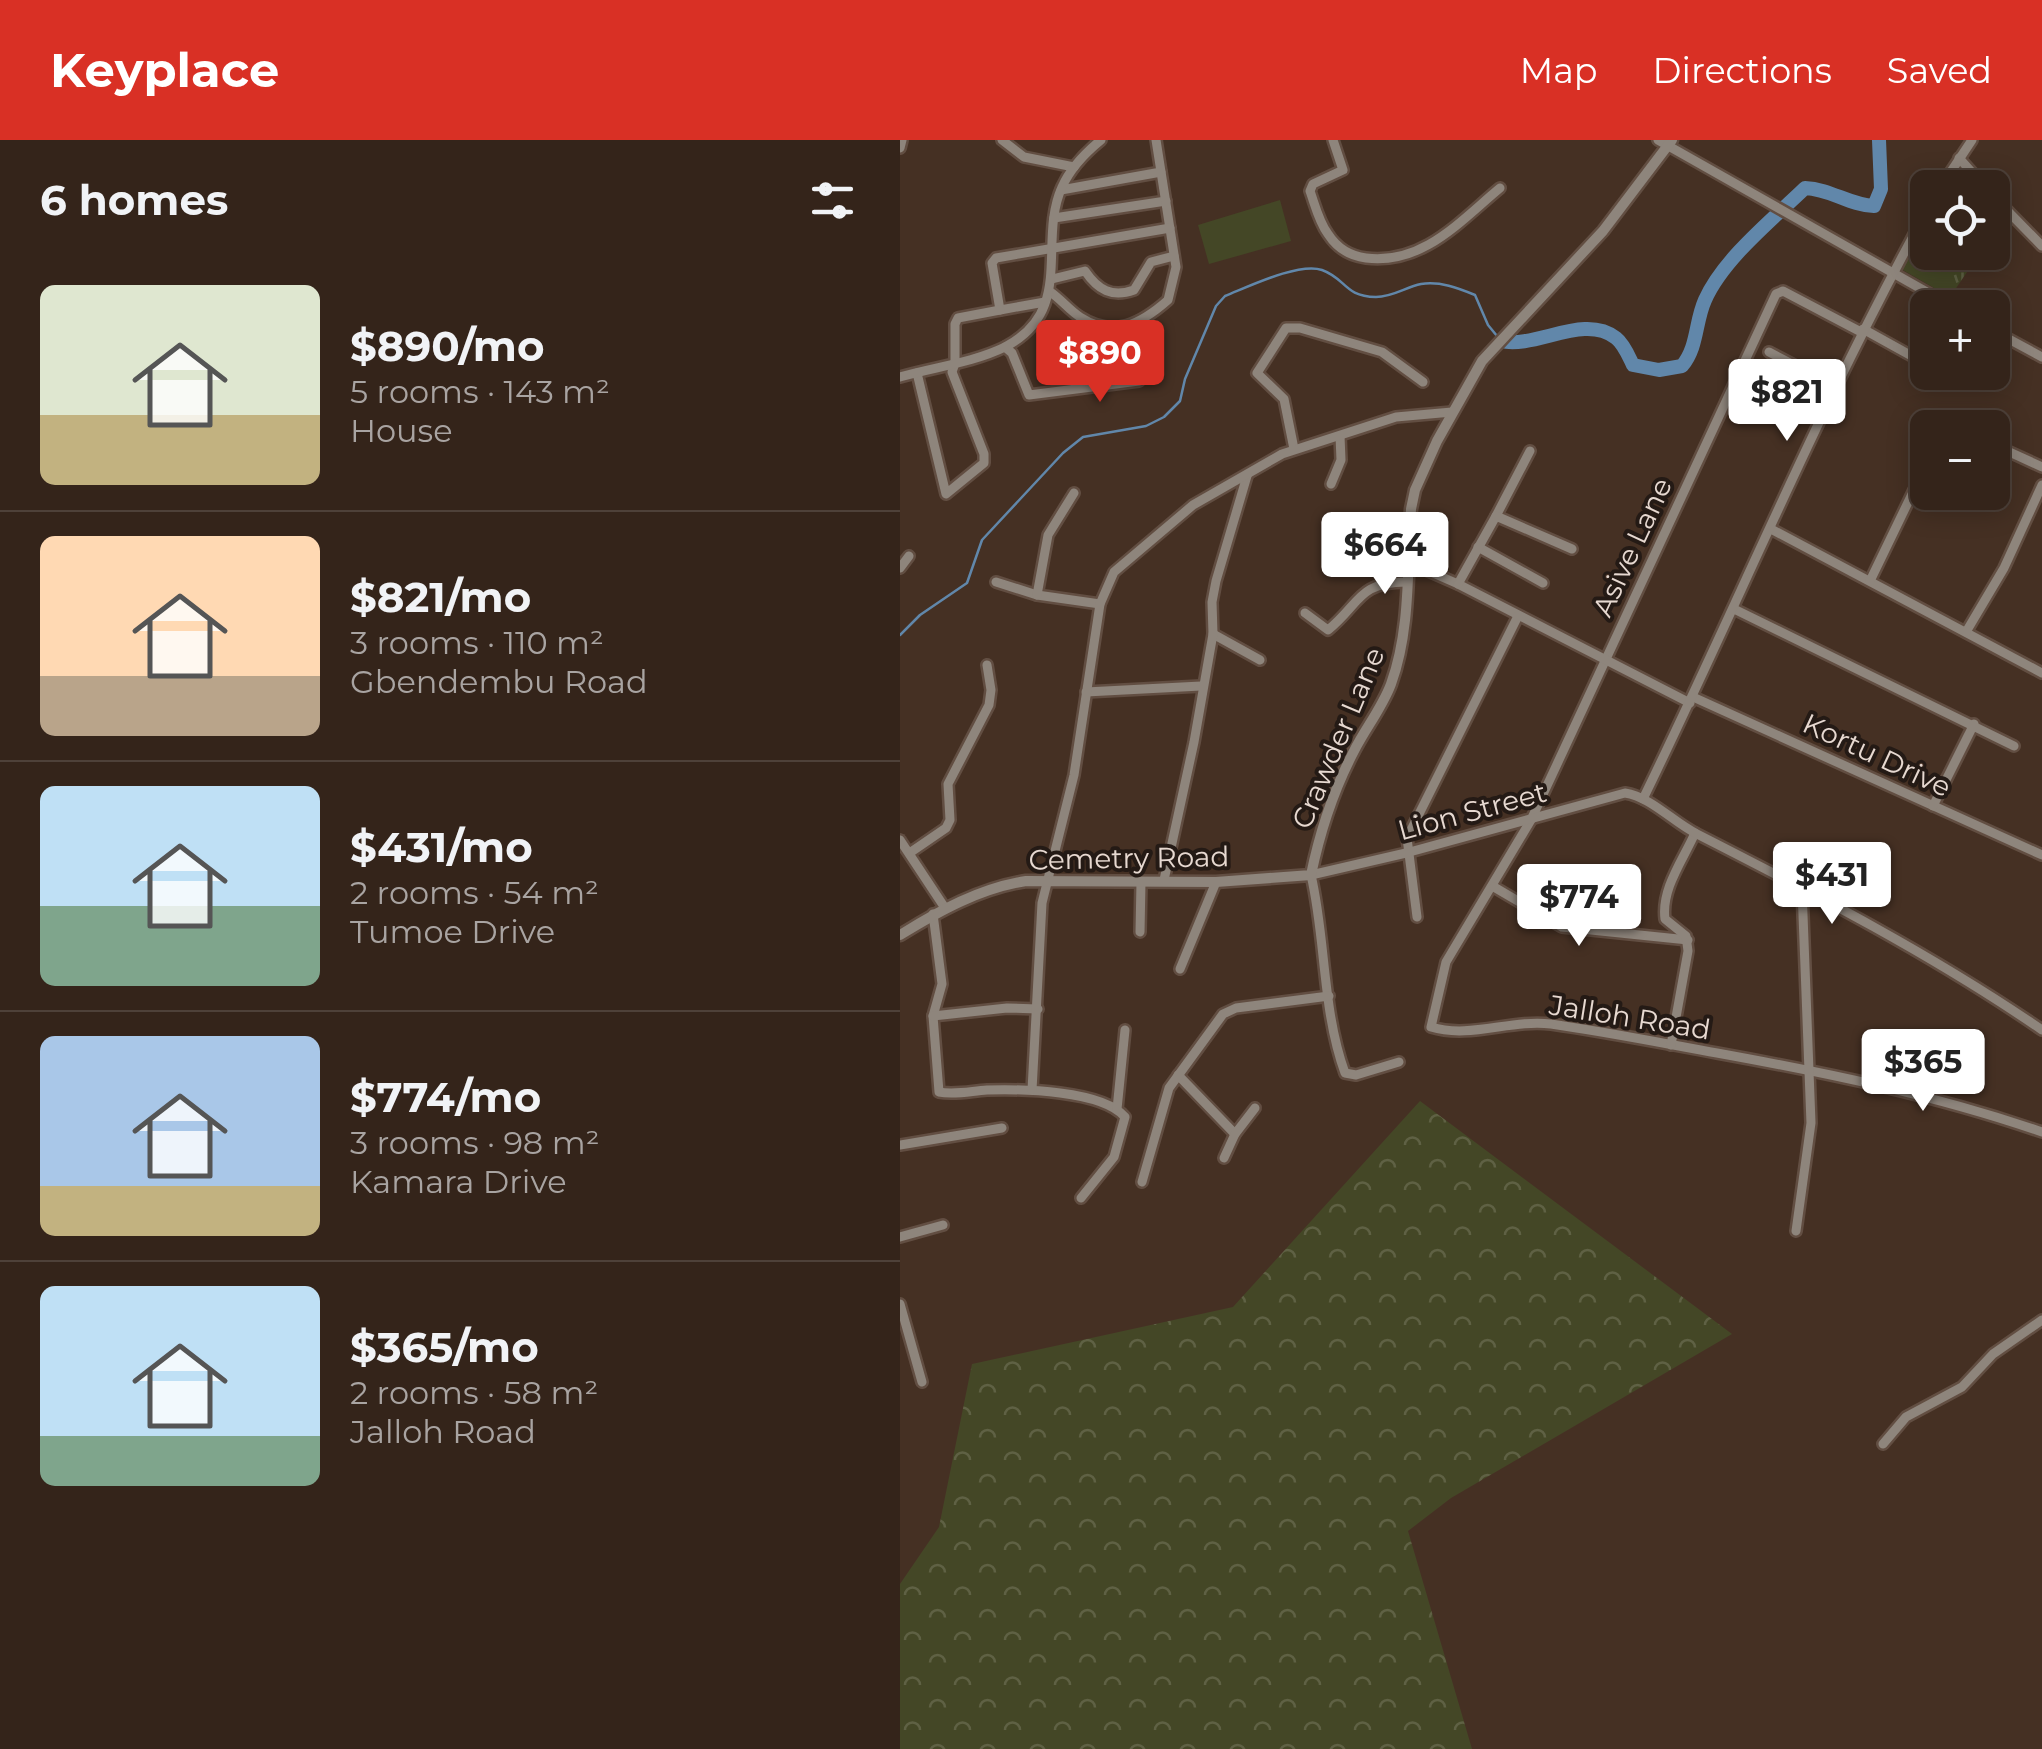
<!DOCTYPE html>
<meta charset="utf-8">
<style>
body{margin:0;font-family:Montserrat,sans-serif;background:#3c2c23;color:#f1f3f6;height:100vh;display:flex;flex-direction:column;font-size:38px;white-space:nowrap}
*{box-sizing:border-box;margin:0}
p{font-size:32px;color:#a9a4a2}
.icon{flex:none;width:55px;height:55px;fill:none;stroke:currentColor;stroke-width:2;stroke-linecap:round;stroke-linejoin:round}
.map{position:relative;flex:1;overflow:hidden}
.side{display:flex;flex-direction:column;background:#34241a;width:900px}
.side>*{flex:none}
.buttons{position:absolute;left:1010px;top:30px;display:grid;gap:20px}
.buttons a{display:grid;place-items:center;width:100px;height:100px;border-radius:15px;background:#34241a;box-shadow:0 5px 25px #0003,0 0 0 2px #4e4139;font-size:50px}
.price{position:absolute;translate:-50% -85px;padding:0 22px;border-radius:10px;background:#fff;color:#222;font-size:32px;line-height:65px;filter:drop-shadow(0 2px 5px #0008)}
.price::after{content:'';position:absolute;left:50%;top:60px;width:30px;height:22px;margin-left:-15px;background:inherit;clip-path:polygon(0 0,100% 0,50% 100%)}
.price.active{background:#d93025;color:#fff}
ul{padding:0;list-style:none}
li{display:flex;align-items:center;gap:30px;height:250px;padding:0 40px}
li+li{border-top:2px solid #4e4139}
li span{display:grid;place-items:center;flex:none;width:280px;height:200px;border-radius:15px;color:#555}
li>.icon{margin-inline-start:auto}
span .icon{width:120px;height:120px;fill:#fffc;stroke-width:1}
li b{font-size:42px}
h2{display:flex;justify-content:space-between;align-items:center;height:120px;padding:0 40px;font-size:42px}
header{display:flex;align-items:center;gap:60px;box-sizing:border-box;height:140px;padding:0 50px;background:#d93025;color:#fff}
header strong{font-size:48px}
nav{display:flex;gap:55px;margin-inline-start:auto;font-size:35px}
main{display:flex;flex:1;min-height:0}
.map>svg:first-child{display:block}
.grass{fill:url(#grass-tufts)}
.forest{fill:url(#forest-crowns)}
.pitch{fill:#444726}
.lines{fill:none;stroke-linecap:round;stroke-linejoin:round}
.stream{stroke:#6187aa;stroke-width:2.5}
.river{stroke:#6187aa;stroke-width:14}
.minor-casing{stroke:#624e42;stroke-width:14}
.tertiary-casing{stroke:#624e42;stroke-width:15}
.minor{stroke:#8e857c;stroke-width:9}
.tertiary{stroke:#8e857c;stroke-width:10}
.labels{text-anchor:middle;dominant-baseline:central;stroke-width:8;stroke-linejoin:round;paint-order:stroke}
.street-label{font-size:28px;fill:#e7d9d1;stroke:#241a15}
</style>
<header>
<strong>Keyplace</strong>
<nav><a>Map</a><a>Directions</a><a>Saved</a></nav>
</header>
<main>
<section class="side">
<h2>6 homes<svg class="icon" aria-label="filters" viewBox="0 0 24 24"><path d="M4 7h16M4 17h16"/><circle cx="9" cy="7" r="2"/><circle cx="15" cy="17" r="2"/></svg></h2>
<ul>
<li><span style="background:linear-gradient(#dfe7d0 65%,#c2b280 0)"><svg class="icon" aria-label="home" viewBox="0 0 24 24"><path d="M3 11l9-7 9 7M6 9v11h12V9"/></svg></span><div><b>$890/mo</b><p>5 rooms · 143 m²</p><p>House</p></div></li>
<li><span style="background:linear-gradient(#ffd9b3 70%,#b9a48a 0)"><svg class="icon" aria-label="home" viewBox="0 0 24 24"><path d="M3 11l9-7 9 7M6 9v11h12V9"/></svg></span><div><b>$821/mo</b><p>3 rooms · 110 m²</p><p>Gbendembu Road</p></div></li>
<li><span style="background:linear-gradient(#bfe0f5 60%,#7fa58c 0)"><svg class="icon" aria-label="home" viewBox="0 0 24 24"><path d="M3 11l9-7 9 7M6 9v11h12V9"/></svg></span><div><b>$431/mo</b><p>2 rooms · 54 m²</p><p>Tumoe Drive</p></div></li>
<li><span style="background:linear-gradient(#a9c7e8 75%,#c2b280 0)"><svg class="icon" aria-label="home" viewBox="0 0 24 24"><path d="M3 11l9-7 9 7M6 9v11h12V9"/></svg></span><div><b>$774/mo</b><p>3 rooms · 98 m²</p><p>Kamara Drive</p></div></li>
<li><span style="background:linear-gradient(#bfe0f5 75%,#7fa58c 0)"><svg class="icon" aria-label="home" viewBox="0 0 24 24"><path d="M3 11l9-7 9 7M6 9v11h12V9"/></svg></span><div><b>$365/mo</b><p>2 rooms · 58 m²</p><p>Jalloh Road</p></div></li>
</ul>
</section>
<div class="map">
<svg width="1142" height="1609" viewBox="0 0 1142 1609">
<defs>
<pattern id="grass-tufts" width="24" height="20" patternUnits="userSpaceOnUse" patternTransform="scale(2.5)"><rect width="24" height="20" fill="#444726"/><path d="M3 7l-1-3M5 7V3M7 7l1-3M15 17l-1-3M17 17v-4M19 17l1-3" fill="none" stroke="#5f6144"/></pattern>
<pattern id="forest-crowns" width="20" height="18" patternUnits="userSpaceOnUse" patternTransform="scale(2.5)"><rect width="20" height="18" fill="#444726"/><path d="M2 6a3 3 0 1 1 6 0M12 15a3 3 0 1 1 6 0" fill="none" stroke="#5f6144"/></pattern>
</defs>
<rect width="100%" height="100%" fill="#453023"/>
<path class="grass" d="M 1027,83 L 1028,112 L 1080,113 L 1050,157 L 1001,129 Z"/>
<path class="forest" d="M 520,961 L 832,1194 L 551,1358 L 508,1391 L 572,1609 L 0,1609 L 0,1444 L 39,1387 L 72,1224 L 333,1167 Z"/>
<path class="pitch" d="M 380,60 L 391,101 L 309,124 L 298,85 Z"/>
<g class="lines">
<path class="stream" d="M 0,495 L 20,475 L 67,443 L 82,400 L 163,313 L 183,297 L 246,286 L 264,277 L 280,261 L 285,239 L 316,166 L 325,156 C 348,147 399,122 422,130 C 447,139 443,156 476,157 C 493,157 506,147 521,144 C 540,141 558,148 575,155 L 588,185 L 597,196"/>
<path class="river" d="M 601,201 C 636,209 684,173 716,198 C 724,204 729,217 733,225 L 759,230 L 782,226 C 798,207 795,182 805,160 C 823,119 873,79 905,48 C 931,49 949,65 974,66 L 981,49 L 979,0"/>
<g class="minor-casing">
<g id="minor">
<path d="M 102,0 L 124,17 L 174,27"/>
<path d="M 433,0 L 443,30 L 413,44 L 410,51 C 415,65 419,82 428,94 C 437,108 450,116 466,118 C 523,125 560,81 600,48"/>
<path d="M 758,0 L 1055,168"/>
<path d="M 0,8 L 2,0"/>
<path d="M 1059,18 L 1086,48"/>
<path d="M 1040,48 L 1072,0"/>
<path d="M 161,50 L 261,32"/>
<path d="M 1092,55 L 1142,106"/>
<path d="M 154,78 L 266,61"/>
<path d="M 152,139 L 185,131 C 198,150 212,158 234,150 L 251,122 L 274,116"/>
<path d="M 149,151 C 161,159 169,170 180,177 C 214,199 242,183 268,160 L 276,127 L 256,0"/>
<path d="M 145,162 L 100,170 L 92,123 L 96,118 L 270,88"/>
<path d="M 963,189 L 1028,225"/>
<path d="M 1092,190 L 1142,217"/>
<path d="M 961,192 L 883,151 L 876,154 L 631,680 L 546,822 L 531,887 C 570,899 611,879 651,884 C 707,892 762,903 817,913 C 927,933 1035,955 1142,992"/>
<path d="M 105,207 L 112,213 L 129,255 L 239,241 L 248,207 L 243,180"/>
<path d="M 869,212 L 934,246"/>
<path d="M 1042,232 L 1063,244"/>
<path d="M 17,233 L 46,354 L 84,323 L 84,314 L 52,232 L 55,223 L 55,184 L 58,178 L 100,170"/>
<path d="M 0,237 C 34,227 72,223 105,207 C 176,170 137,102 162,47 C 171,27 185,13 201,0"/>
<path d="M 1043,288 L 1047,280 L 1062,288"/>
<path d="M 1092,304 L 1142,327"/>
<path d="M 394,309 L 384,259 L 357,233 L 386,188 L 400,188 L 482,212 L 523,242"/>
<path d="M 431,344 L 441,320 L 440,296"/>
<path d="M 596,376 L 630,311"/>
<path d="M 871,389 L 1142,533"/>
<path d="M 578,407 L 643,443"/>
<path d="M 508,422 L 558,444 L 790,563"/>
<path d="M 0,428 L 9,416"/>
<path d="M 970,441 L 1028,321"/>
<path d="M 96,442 L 137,455 L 200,464"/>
<path d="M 558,444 L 596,376 L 672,409"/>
<path d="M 137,455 L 148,395 L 174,353"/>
<path d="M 834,469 L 1114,606"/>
<path d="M 405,473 L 428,490 C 460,464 458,442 506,442"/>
<path d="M 1066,492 L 1104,428 L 1142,345"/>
<path d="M 313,494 L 360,520"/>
<path d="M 186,552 L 301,546"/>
<path d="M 793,557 L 1142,715"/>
<path d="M 743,659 C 839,462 922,260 1028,69"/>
<path d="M 1033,666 L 1074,584"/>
<path d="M 0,700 L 45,768"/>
<path d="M 11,712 L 46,688 L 50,680 L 48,644 L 89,565 L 91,550 L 87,525"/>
<path d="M 264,740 L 294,602 L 313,494 L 312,462 L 316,441 L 347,336"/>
<path d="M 594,747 L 662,787 L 788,800"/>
<path d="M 33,774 L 42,844 L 33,876 L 39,952 C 55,955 71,951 87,950 C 121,949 202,950 225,977 L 214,1017 L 181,1058"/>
<path d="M 517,777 L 507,698 L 618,476"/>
<path d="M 240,792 L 241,742"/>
<path d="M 280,829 L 316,742"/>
<path d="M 33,876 L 107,868 L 138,869"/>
<path d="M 771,905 L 788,811 L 786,796 L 765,779 C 761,749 783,720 795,693"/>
<path d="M 499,922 L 456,935 L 445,933 C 422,870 426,799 411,735 L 506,713 L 725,653 C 751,657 773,682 797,694 C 915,754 1033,815 1142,890"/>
<path d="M 278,935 L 335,994"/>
<path d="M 132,950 L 142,763 L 174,635 L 200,464 L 214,432 L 293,365 L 382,314 L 496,277 L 552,272"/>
<path d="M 217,969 L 225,890"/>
<path d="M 0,1005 L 102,988"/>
<path d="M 324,1018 L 335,994 L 355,968"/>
<path d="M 242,1042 L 269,948 L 323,874 L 336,868 L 429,856"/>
<path d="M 896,1091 L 911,983 L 902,749"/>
<path d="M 0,1097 L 43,1085"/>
<path d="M 0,1164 L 22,1242"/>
<path d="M 983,1304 L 1006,1277 L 1062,1247 L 1093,1214 L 1142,1180"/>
</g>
</g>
<g class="tertiary-casing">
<path id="tertiary" d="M 0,795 C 39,771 80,748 126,741 L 316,742 L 411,735 C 420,691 433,651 454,611 C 465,589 482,568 491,544 C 511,489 507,427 511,369 L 515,350 L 537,301 L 582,221 L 703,91 L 772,0"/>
</g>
<use href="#minor" class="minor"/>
<use href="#tertiary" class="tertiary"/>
</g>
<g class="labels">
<g class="street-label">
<text transform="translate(732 407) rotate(-65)">Asive Lane</text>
<text transform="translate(438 598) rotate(-67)">Crawder Lane</text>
<text transform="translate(977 615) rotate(25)">Kortu Drive</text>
<text transform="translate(572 671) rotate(-15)">Lion Street</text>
<text transform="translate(229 718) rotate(-1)">Cemetry Road</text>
<text transform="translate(730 877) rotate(9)">Jalloh Road</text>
</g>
</g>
</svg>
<div class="buttons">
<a><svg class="icon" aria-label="locate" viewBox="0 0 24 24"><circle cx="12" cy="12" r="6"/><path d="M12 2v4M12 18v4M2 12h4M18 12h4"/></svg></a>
<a>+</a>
<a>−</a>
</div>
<b class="price active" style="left:200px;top:265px">$890</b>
<b class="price" style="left:887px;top:304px">$821</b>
<b class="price" style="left:485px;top:457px">$664</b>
<b class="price" style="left:932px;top:787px">$431</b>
<b class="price" style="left:679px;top:809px">$774</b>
<b class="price" style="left:1023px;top:974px">$365</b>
</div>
</main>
